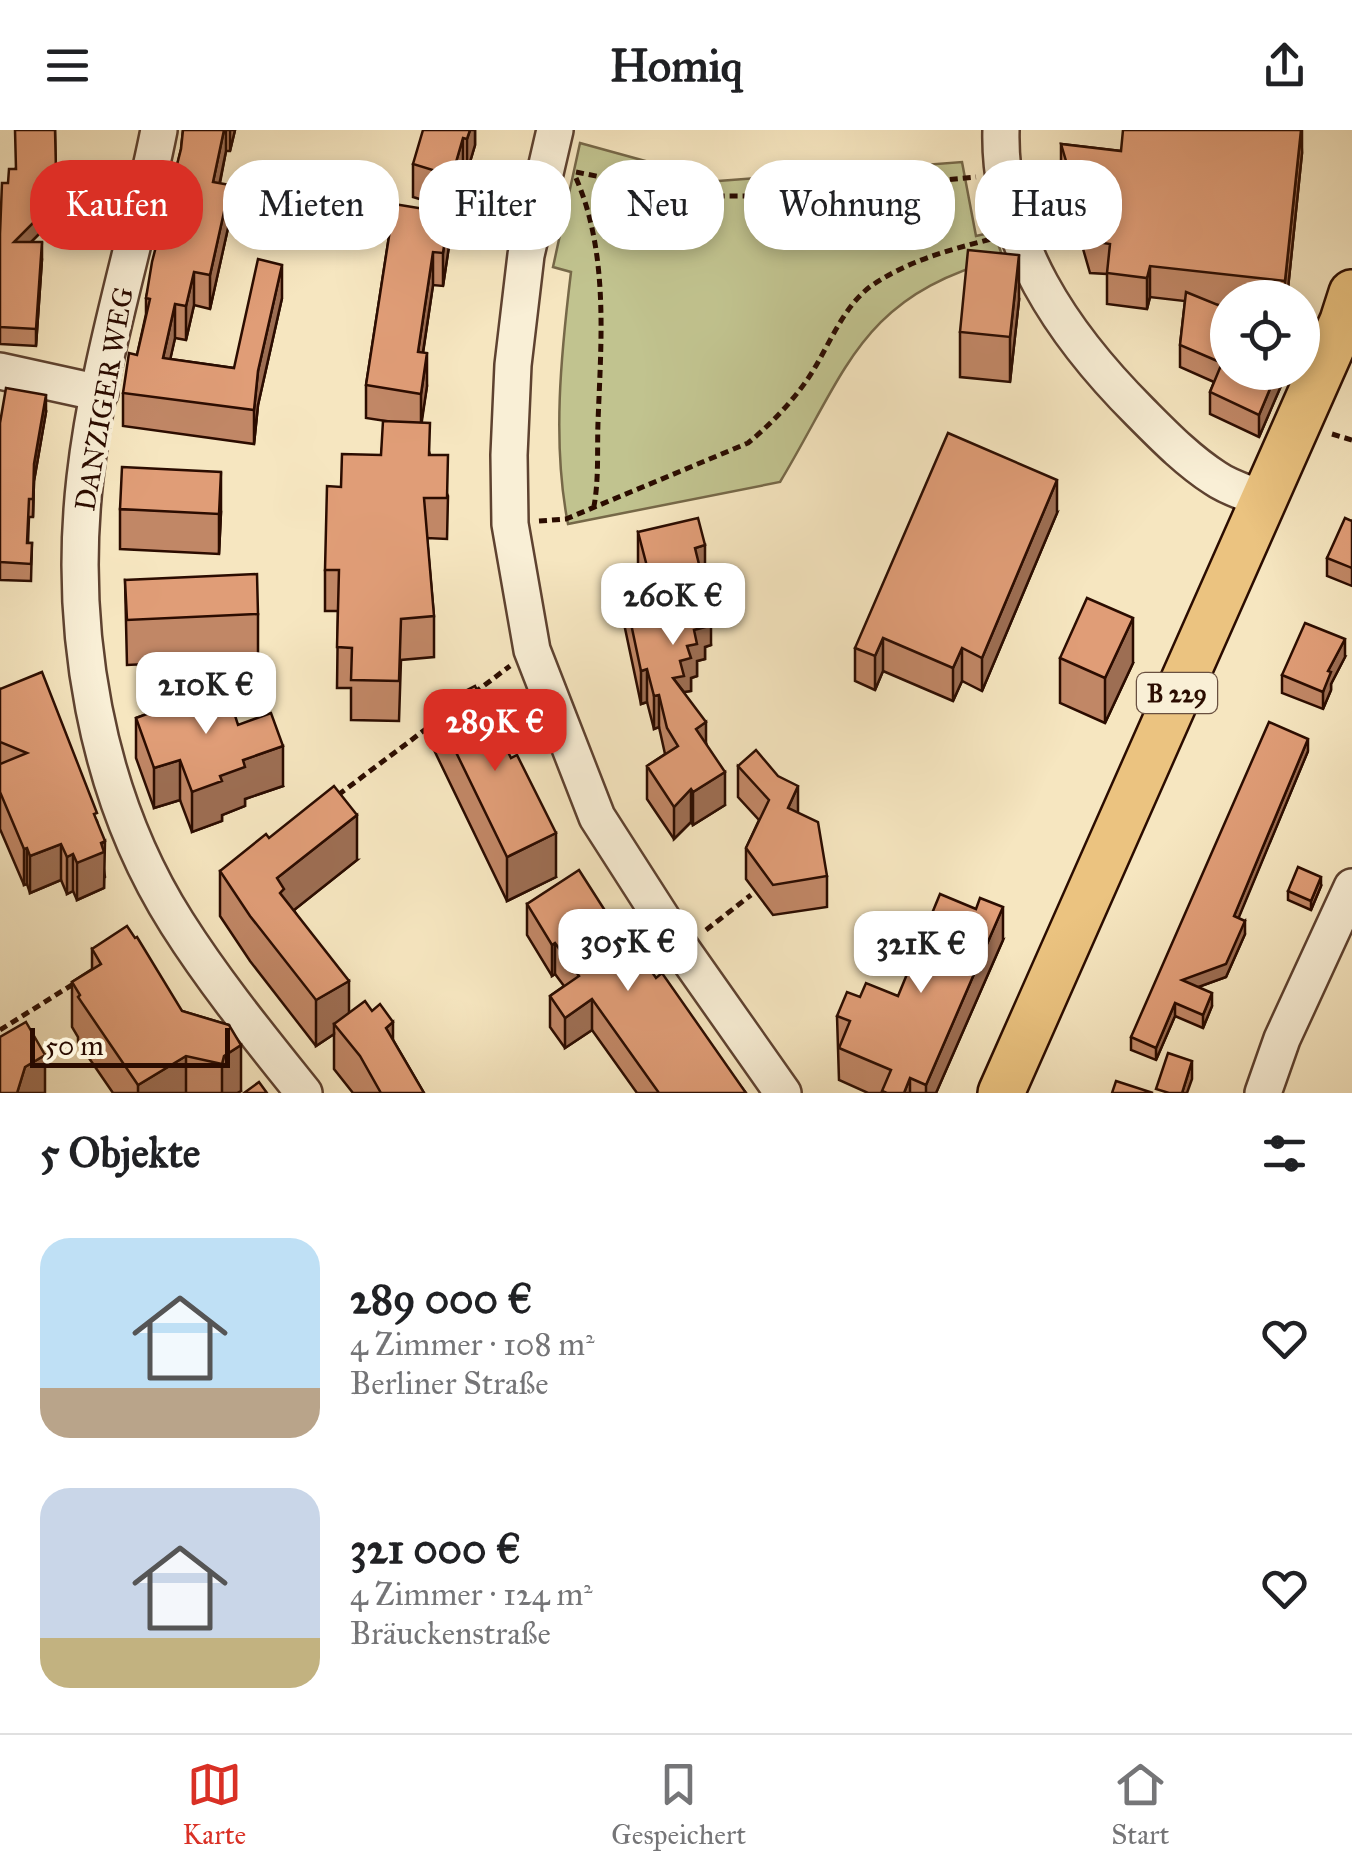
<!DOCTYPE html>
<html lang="de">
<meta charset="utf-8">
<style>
body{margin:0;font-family:"IM FELL Great Primer",serif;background:#f2f2f2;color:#202124;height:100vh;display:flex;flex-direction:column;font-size:38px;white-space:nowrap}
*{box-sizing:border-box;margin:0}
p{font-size:32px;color:#757577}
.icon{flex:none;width:55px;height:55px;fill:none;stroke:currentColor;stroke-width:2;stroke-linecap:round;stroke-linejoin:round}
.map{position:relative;height:963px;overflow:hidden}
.side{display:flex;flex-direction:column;background:#fff;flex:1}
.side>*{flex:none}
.hud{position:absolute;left:30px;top:30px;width:1292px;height:90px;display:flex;gap:20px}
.fabs{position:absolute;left:1210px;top:150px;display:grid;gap:20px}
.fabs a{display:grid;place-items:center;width:110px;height:110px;border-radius:50%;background:#fff;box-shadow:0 5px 15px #0003;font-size:50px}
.scale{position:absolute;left:30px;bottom:25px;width:200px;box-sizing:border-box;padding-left:10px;border:5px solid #2b0c00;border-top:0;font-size:28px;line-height:35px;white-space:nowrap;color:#2b0c00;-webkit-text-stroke:8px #f9efd6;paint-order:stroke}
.price{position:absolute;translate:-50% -85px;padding:0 22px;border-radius:20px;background:#fff;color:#222;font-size:32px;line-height:65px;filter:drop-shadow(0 2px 5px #0008)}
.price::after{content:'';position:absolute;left:50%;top:60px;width:30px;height:22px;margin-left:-15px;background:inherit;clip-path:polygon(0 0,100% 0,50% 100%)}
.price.active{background:#d93025;color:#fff}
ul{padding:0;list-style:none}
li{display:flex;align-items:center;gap:30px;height:250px;padding:0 40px}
li span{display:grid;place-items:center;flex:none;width:280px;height:200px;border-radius:30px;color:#555}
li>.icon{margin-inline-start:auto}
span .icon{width:120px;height:120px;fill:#fffc;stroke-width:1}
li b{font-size:42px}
h2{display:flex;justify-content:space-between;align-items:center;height:120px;padding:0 40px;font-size:42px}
.tag{padding:0 35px;border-radius:40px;background:#fff;box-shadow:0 5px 15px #0003;font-size:35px;line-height:90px}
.tag.active{background:#d93025;color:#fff}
header{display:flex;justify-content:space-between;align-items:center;height:130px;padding:0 40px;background:#fff;font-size:45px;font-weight:700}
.menu{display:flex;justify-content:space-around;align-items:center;height:140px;border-top:2px solid #e0e0e0;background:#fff;font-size:28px;color:#757577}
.menu a{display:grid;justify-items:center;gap:5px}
.menu .active{color:#d93025}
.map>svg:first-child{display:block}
.green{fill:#c1c38f;stroke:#766848;stroke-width:2.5}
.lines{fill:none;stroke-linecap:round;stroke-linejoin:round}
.minor-casing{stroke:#5e4230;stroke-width:40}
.major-casing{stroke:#2b0c00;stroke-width:50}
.path{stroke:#2b0c00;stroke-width:5;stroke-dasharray:8 5;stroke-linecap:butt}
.minor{stroke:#f9efd6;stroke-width:35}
.major{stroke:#ebc380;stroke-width:45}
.wall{fill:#c18766;stroke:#2b0c00;stroke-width:2.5}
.shaded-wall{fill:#9d6e53;stroke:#2b0c00;stroke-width:2.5}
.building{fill:#e09d77;stroke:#2b0c00;stroke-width:2.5}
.labels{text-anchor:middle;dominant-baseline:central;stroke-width:9;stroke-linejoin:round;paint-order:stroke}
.shield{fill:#f9efd6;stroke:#695040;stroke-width:2.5}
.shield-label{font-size:25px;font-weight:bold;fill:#2b0c00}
.street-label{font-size:28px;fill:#2b0c00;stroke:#f9efd6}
</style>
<header><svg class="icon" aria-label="menu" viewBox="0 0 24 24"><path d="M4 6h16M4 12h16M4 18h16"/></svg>Homiq<svg class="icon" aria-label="share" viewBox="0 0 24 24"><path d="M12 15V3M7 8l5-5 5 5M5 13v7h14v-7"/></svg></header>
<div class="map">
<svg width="1352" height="963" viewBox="0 0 1352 963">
<rect width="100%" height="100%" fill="#f6e6c0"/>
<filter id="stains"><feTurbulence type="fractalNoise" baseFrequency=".002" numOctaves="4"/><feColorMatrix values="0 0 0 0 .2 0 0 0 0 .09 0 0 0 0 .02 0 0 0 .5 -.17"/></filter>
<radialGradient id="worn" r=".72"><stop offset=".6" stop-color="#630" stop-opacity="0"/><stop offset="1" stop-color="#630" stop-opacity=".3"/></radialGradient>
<path class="green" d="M 580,13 L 718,51 L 962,32 L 976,106 L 994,102 L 1003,128 C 860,166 848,239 780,352 L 568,394 C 552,313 561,224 571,142 L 553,137 Z"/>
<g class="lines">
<g class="minor-casing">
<g id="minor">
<path d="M 159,0 C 136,116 98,231 85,348 C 68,498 95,664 177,793 C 215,853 260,908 304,963"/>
<path d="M 555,0 L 526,125 L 513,235 L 509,325 L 510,394 L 532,520 L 597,687 L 681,818 L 783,963"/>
<path d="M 1001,0 C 998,112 1064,206 1140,282 C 1163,305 1187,330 1215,348 C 1229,358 1248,363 1264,370"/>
<path d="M 0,241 L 100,263"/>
<path d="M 1263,963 L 1282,909 L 1352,757"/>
</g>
</g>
<g class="major-casing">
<path id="major" d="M 1001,963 L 1343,191 L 1352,163"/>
</g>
<g class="path">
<path d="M 576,42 L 695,66 L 780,66 L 976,47"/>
<path d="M 576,48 C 609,124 601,211 598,292 C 597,319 599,349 594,376"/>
<path d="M 1332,304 L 1352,310"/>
<path d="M 539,391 L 566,389 L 748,313 C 770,295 791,273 807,250 C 828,220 842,175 874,154 C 910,130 950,120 991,109"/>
<path d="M 474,563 L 510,536"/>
<path d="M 338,665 L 438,590"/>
<path d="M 706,800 L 751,765"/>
<path d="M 0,900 L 75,853"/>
</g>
<use href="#minor" class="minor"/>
<use href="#major" class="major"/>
</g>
<g class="wall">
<path d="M 55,0 L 56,57 L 50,57 L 48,95 L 31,112 L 42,129 L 36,216 L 0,214 L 0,104 L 8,53 L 15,39 Z"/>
<path d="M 183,0 L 235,0 L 230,21 L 226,21 L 220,53 L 230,89 L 210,179 L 194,175 L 186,210 L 175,208 L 170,229 L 234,238 L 282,168 L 258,275 L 254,314 L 123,296 L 123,263 L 137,225 L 146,184 L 146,168 L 181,19 Z"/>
<path d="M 475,0 L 475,15 L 467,42 L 463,41 L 452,79 L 413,67 L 413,34 Z"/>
<path d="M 1302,0 L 1302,23 L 1287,168 L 1228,168 L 1228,176 L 1218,175 L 1228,242 L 1287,242 L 1259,307 L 1210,284 L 1210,262 L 1214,252 L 1180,237 L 1180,215 L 1185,171 L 1150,167 L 1147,179 L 1107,174 L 1107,144 L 1090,143 L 1075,91 L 1062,85 L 1063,52 L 1061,45 L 1061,14 L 1121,21 Z"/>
<path d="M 394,74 L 449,116 L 443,156 L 433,155 L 423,223 L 427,256 L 421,293 L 430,325 L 448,366 L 447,409 L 427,408 L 434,486 L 434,527 L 401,530 L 399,591 L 351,590 L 351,558 L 337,558 L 338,481 L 325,481 L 325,440 L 341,357 L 381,325 L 386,291 L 366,288 L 366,255 Z"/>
<path d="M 1019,170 L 1010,252 L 960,247 L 960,202 Z"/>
<path d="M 46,282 L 34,351 L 33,387 L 29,387 L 28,413 L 32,413 L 31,451 L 0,450 L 0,293 Z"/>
<path d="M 120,379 L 221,382 L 219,424 L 120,419 Z"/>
<path d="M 1057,383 L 982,561 L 962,551 L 953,571 L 883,541 L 875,560 L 855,551 L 855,518 Z"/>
<path d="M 1352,391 L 1352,456 L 1327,446 L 1327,428 Z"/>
<path d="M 638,402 L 705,447 L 703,448 L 711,515 L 705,517 L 705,529 L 697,531 L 697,546 L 691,548 L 691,561 L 684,562 L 706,613 L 725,675 L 693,695 L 691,692 L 674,709 L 647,669 L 647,636 L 665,624 L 659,597 L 654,599 L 647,572 L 641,574 L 622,484 L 622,451 L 641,446 L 638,435 Z"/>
<path d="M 125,450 L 258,484 L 258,529 L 127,535 Z"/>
<path d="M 1345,527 L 1331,554 L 1331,560 L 1323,579 L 1282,563 L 1282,545 Z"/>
<path d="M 1060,528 L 1133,533 L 1105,593 L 1060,573 Z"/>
<path d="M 0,559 L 97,691 L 105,747 L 104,748 L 104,758 L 77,770 L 73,761 L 67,764 L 61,750 L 30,763 L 27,754 L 24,755 L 0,699 Z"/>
<path d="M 187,564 L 226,578 L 283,656 L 245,669 L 245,676 L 222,685 L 222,691 L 192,702 L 180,670 L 154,678 L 136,628 L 136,588 L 187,570 Z"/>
<path d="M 434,577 L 556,747 L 507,771 L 434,620 Z"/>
<path d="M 1308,621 L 1238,788 L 1245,804 L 1226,847 L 1198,857 L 1212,876 L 1203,898 L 1175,886 L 1156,930 L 1131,920 L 1131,907 Z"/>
<path d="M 738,636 L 798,683 L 827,746 L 827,777 L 773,785 L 746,749 L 746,718 L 759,690 L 738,667 Z"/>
<path d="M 357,730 L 294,780 L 349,883 L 393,910 L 424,963 L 353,963 L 334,939 L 334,904 L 316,916 L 250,831 L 220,786 L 220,741 Z"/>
<path d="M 1321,756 L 1311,780 L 1288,770 L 1288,761 Z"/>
<path d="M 527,774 L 627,815 L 656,848 L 746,963 L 637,963 L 592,900 L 565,918 L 550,897 L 550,866 L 564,856 L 555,844 L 552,846 L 527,805 Z"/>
<path d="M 1003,810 L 936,963 L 868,963 L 839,950 L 837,886 L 860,867 L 898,866 Z"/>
<path d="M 92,819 L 182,881 L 229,895 L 241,961 L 237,963 L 113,963 L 78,912 L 78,907 L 72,897 L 72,852 L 92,839 Z"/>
</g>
<g class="shaded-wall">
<path d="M 224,0 L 226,0 L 226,21 L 213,85 L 213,52 Z"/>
<path d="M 230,0 L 235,0 L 230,21 Z"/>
<path d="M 470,0 L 475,0 L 475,15 L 467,42 L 467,9 Z"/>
<path d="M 1301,0 L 1302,23 L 1287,168 L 1285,168 L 1285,151 Z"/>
<path d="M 463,8 L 463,41 L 452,79 L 452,46 Z"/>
<path d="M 50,40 L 48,95 L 14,129 L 14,112 Z"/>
<path d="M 230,55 L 230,89 L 210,179 L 210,145 Z"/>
<path d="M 449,83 L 449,116 L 443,156 L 443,123 Z"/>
<path d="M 42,112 L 42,129 L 36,216 L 36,199 Z"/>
<path d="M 433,122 L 433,155 L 418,255 L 418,222 Z"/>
<path d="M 1019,125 L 1019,170 L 1010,252 L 1010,207 Z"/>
<path d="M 282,135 L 282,168 L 258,275 L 254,314 L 254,280 L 258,241 Z"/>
<path d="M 1150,136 L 1150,167 L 1147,179 L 1147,148 Z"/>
<path d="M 194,142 L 194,175 L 186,210 L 186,176 Z"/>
<path d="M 175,174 L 175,208 L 163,262 L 163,228 Z"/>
<path d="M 427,223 L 427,256 L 421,297 L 421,264 Z"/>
<path d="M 1277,242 L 1287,242 L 1259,307 L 1259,285 Z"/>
<path d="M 46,265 L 46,282 L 34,351 L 33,387 L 34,334 Z"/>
<path d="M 221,342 L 221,382 L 219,424 L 219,384 Z"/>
<path d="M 1057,350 L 1057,383 L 982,561 L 982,528 Z"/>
<path d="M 705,415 L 705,447 L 695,450 L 695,418 Z"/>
<path d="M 711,483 L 711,515 L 705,517 L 705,529 L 697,531 L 697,546 L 691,548 L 691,561 L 684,562 L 673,548 L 694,500 L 702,485 Z"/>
<path d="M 1133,488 L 1133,533 L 1105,593 L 1105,548 Z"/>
<path d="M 883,508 L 883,541 L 875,560 L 875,526 Z"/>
<path d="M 1345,509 L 1345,527 L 1331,554 L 1331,560 L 1323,579 L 1323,562 L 1328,541 Z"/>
<path d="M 962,518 L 962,551 L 953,571 L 953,538 Z"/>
<path d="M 647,539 L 647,572 L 641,574 L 641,541 Z"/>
<path d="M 659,565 L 659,597 L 654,599 L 654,566 Z"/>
<path d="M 706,592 L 706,625 L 696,599 Z"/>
<path d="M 1308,609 L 1308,621 L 1234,799 L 1234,786 Z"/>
<path d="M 283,616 L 283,656 L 245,669 L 245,676 L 222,685 L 222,691 L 192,702 L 192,662 L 243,630 Z"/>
<path d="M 180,630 L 180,670 L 154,678 L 154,638 Z"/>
<path d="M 725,642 L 725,675 L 693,695 L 693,662 Z"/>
<path d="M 798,656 L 798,687 L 788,678 Z"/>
<path d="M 691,659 L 691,692 L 674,709 L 674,677 Z"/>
<path d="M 357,685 L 357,730 L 284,788 L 277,748 Z"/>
<path d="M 556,703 L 556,747 L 507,771 L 507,727 Z"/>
<path d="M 105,711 L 104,758 L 77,770 L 77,733 Z"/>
<path d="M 61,714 L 61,750 L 30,763 L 30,726 Z"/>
<path d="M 27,718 L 27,754 L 24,755 L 24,719 Z"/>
<path d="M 73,724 L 73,761 L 67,764 L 67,727 Z"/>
<path d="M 1321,747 L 1321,756 L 1311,780 L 1311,771 Z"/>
<path d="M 1003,777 L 1003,810 L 936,963 L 926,963 L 926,955 Z"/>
<path d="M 1245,791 L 1245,804 L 1226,847 L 1182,863 L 1182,850 Z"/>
<path d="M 555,813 L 555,844 L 552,846 L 552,815 Z"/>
<path d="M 349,851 L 349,896 L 334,894 L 334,904 L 316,916 L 316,870 Z"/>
<path d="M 1212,863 L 1212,876 L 1203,898 L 1203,885 Z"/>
<path d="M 592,869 L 592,900 L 565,918 L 565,888 Z"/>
<path d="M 1175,873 L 1175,886 L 1156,930 L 1156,918 Z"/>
<path d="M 393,892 L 393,938 L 386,898 Z"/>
<path d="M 241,915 L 241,961 L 237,963 L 222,963 L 222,934 L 224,926 Z"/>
<path d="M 45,925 L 45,963 L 17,963 L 25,937 Z"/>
<path d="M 186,926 L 186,963 L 138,963 L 138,955 Z"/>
<path d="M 1192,931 L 1192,949 L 1187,963 L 1182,963 Z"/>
<path d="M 910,948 L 910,963 L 904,963 Z"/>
</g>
<g class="building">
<path d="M 15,0 L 55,0 L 56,40 L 50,40 L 48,78 L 14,112 L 42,112 L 36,199 L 0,197 L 0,104 L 2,53 L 8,53 L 9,39 L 16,39 Z"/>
<path d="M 183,0 L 224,0 L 213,52 L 230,55 L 210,145 L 194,142 L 186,176 L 175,174 L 163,228 L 234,238 L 258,129 L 282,135 L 258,241 L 254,280 L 123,263 L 129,223 L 137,225 L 150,169 L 146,168 L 152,132 L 181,19 Z"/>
<path d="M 423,0 L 470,0 L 467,9 L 463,8 L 452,46 L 413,34 Z"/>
<path d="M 1123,0 L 1301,0 L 1285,151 L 1150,136 L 1147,148 L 1107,143 L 1110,114 L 1090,111 L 1075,60 L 1062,54 L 1069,41 L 1061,14 L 1121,21 Z"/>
<path d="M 394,74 L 449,83 L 443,123 L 433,122 L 418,222 L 427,223 L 421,264 L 366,255 Z"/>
<path d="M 968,120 L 1019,125 L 1010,207 L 960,202 Z"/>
<path d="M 1186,162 L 1228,179 L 1228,242 L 1277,242 L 1259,285 L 1210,262 L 1222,233 L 1180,215 Z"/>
<path d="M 6,258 L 46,265 L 34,334 L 33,369 L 29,369 L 27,413 L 32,413 L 31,434 L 0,432 L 0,293 Z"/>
<path d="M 383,291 L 430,293 L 429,325 L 448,325 L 447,368 L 424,368 L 434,486 L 401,489 L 399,551 L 351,550 L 352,518 L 337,517 L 339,440 L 325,440 L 327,356 L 341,357 L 342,324 L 381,325 Z"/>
<path d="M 948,303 L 1057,350 L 982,528 L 962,518 L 953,538 L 883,508 L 875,526 L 855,518 Z"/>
<path d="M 122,337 L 221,342 L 219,384 L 120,379 Z"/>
<path d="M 698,388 L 705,415 L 695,418 L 711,483 L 702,485 L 705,497 L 694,500 L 697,514 L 687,516 L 691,528 L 680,531 L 684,546 L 673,548 L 706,592 L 696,599 L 725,642 L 693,662 L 691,659 L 674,677 L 647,636 L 678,616 L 667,598 L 659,565 L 654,566 L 647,539 L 641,541 L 622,451 L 649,444 L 638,402 Z"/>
<path d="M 1345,388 L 1352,391 L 1352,438 L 1327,428 Z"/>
<path d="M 257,444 L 258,484 L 127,490 L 125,450 Z"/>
<path d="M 1087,468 L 1133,488 L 1105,548 L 1060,528 Z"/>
<path d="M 1305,493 L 1345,509 L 1328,541 L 1331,542 L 1323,562 L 1282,545 Z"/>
<path d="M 42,542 L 97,683 L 94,684 L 105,711 L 101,713 L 104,722 L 77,733 L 73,724 L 67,727 L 61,714 L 30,726 L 27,718 L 24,719 L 0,662 L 0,634 L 27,623 L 0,612 L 0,559 Z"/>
<path d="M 218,553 L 226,578 L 232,576 L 238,595 L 271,583 L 283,616 L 243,630 L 245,637 L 220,646 L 222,651 L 192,662 L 180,630 L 154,638 L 136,588 L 188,569 L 187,564 Z"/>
<path d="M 475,556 L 511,628 L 517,625 L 556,703 L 507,727 L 434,577 Z"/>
<path d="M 1269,592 L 1308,609 L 1234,786 L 1245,791 L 1226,834 L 1182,850 L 1212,863 L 1203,885 L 1175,873 L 1156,918 L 1131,907 Z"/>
<path d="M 756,620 L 778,646 L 798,656 L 788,678 L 818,692 L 827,746 L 773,755 L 746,718 L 769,670 L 738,636 Z"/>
<path d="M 334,656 L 357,685 L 277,748 L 284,759 L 280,763 L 349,851 L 316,870 L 250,786 L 220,741 L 266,704 L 269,708 Z"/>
<path d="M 1298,737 L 1321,747 L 1311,771 L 1288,761 Z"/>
<path d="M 579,740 L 627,815 L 634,816 L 656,848 L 662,843 L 746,963 L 659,963 L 592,869 L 565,888 L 550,866 L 579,846 L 555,813 L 552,815 L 527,774 Z"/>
<path d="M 940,764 L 976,779 L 980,768 L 1003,777 L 926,955 L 910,948 L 904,963 L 887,963 L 882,961 L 891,940 L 839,918 L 850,891 L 837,886 L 847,862 L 860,867 L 866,853 L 898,866 Z"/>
<path d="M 127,796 L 135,808 L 137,807 L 182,881 L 229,895 L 241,915 L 224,926 L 222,934 L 186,926 L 138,955 L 78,867 L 80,865 L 72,852 L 101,834 L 92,819 Z"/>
<path d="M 365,871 L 372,881 L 380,874 L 393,892 L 386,898 L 424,963 L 381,963 L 360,926 L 334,894 Z"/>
<path d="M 26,892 L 45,925 L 25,937 L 17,963 L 0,963 L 0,907 Z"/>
<path d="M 1168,923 L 1192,931 L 1182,963 L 1169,963 L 1156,959 Z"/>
<path d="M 1116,951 L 1153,963 L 1112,963 Z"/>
<path d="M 259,952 L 267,963 L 244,963 Z"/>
</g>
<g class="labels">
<rect class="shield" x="1137" y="543" width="80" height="40" rx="8"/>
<g class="shield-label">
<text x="1177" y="563">B 229</text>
</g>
<g class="street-label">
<text transform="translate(104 269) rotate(-80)">DANZIGER WEG</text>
</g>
</g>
<rect width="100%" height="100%" filter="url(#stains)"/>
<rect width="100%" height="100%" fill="url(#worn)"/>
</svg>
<div class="fabs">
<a><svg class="icon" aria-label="locate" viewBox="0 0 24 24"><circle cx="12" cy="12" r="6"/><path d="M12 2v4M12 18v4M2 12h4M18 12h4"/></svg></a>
</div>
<div class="scale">50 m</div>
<b class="price" style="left:673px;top:518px">260K €</b>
<b class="price" style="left:206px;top:607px">210K €</b>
<b class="price active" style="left:495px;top:644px">289K €</b>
<b class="price" style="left:628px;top:864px">305K €</b>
<b class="price" style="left:921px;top:866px">321K €</b>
<div class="hud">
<a class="tag active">Kaufen</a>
<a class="tag">Mieten</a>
<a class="tag">Filter</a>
<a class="tag">Neu</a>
<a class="tag">Wohnung</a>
<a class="tag">Haus</a>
</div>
</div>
<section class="side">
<h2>5 Objekte<svg class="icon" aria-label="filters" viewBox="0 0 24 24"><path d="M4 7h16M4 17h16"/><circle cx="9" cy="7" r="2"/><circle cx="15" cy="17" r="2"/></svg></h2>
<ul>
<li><span style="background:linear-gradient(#bfe0f5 75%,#b9a48a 0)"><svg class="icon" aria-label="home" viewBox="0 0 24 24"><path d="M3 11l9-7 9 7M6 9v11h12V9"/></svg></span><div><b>289 000 €</b><p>4 Zimmer · 108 m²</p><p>Berliner Straße</p></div><svg class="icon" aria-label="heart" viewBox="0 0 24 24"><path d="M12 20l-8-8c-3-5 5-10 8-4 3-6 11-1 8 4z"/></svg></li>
<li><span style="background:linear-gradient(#c9d6e8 75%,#c2b280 0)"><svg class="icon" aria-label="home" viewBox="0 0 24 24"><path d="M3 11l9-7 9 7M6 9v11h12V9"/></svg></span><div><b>321 000 €</b><p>4 Zimmer · 124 m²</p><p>Bräuckenstraße</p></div><svg class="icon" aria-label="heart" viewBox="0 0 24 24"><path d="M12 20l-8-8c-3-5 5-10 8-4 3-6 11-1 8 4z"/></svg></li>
</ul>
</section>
<nav class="menu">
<a class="active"><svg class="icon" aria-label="map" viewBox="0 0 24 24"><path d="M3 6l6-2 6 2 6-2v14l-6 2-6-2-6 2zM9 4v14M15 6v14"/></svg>Karte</a>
<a><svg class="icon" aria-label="saved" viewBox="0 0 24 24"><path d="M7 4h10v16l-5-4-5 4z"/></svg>Gespeichert</a>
<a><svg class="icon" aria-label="home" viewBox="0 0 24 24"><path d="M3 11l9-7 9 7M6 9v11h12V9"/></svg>Start</a>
</nav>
